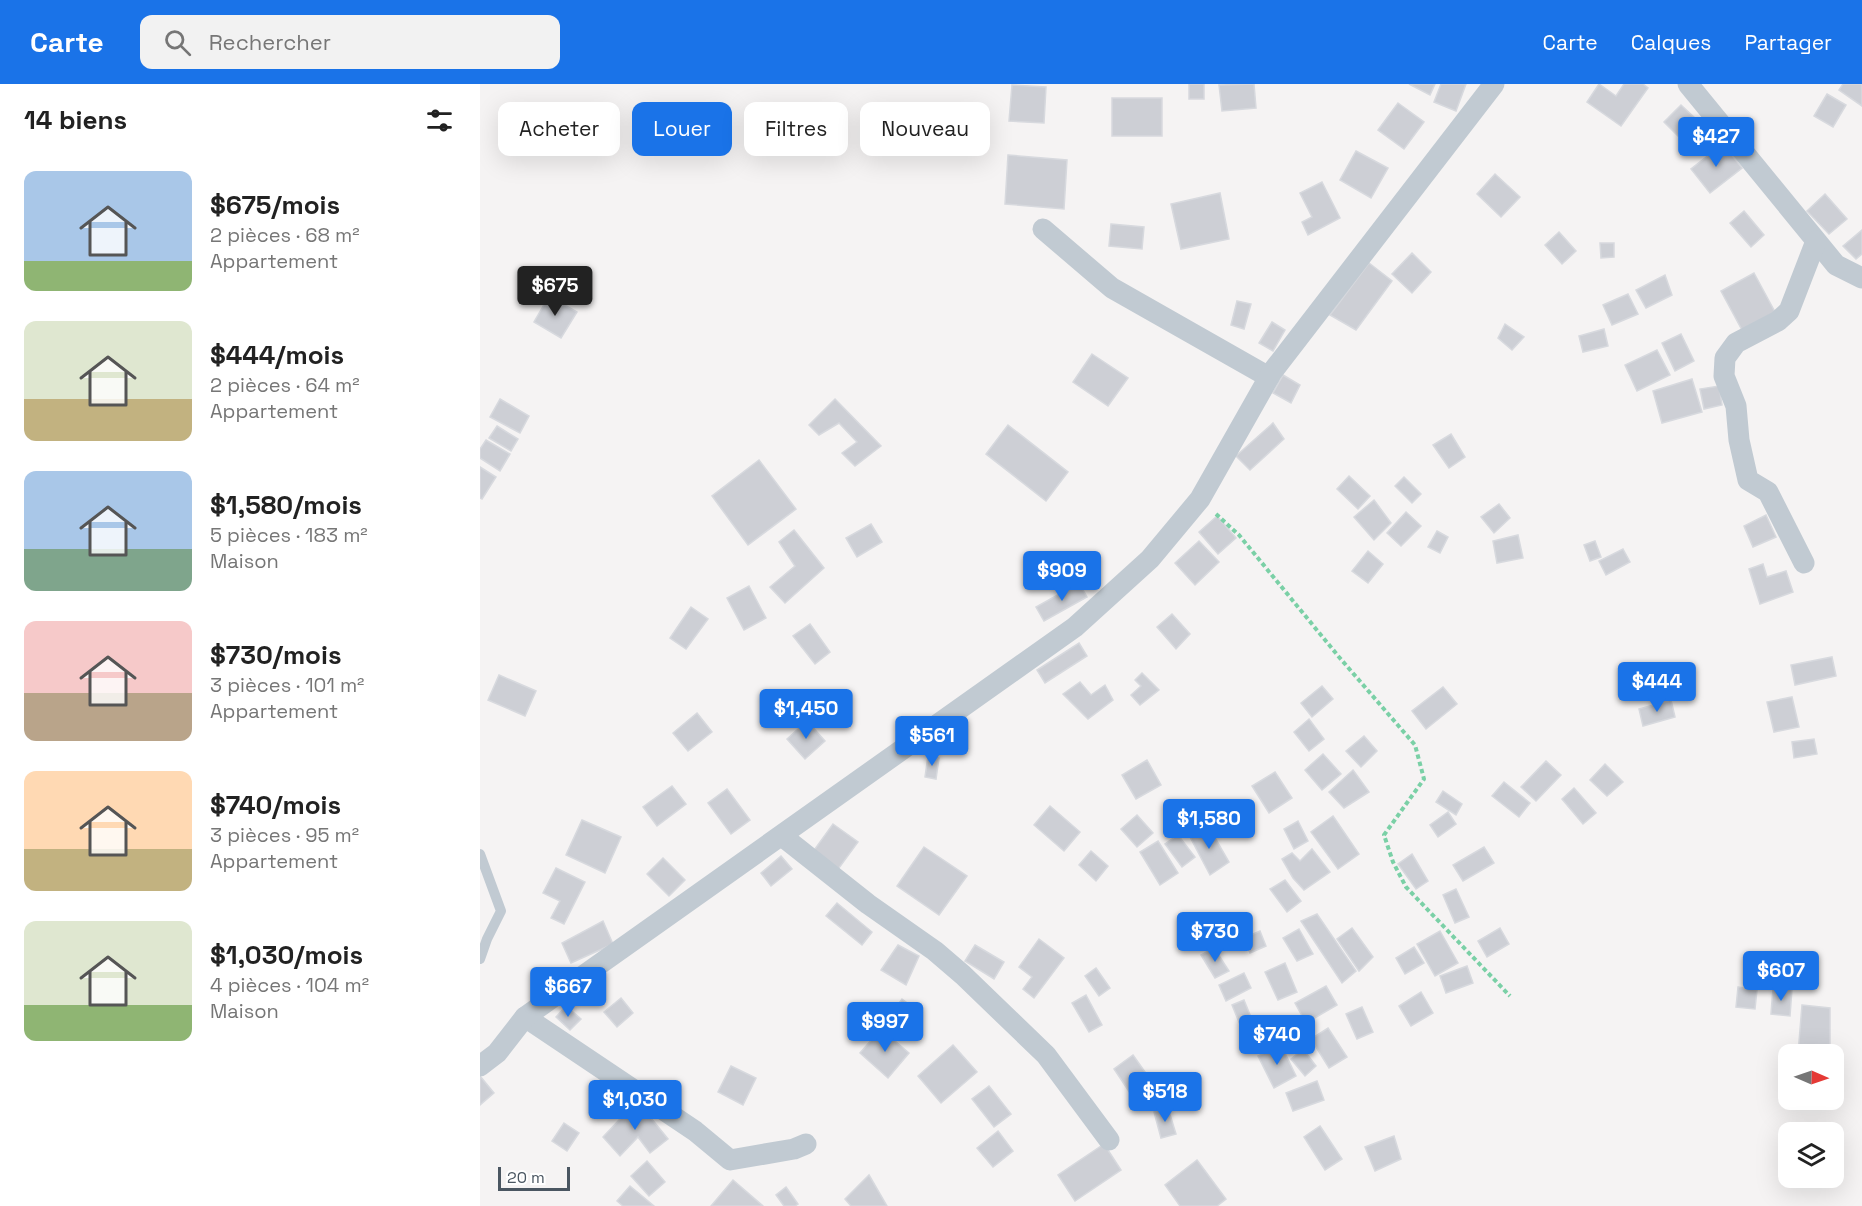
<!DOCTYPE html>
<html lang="fr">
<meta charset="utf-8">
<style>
body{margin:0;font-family:"Space Grotesk",sans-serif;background:#f2f2f2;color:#222;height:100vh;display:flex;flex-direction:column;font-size:22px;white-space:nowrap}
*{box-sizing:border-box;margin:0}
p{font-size:20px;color:#767676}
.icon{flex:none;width:33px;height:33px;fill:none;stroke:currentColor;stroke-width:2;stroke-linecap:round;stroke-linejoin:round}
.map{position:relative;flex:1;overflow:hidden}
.panel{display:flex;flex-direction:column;background:#fff;width:480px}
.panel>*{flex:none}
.guide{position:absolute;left:18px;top:18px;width:570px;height:54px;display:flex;gap:12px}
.needle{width:39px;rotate:92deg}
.buttons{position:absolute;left:1298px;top:960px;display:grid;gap:12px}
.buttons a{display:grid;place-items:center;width:66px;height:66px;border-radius:12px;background:#fff;box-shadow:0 6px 24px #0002;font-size:30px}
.scale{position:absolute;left:18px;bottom:15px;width:72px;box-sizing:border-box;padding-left:6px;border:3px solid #4a5661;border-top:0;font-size:16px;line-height:21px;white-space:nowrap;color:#4a5661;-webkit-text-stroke:4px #fff;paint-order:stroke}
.price{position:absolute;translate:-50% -51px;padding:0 14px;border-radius:6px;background:#1a73e8;color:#fff;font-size:20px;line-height:39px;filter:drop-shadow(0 2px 3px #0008)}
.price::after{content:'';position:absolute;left:50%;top:36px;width:18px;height:14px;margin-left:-9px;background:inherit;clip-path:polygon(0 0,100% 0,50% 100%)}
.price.active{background:#222;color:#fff}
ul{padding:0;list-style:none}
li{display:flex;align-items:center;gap:18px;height:150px;padding:0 24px}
li span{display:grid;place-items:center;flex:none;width:168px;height:120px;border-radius:12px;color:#555}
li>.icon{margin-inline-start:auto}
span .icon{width:72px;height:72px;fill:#fffc;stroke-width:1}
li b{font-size:26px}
h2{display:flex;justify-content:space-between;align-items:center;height:72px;padding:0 24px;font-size:26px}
.pill{padding:0 21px;border-radius:12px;background:#fff;box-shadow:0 6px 24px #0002;font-size:21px;line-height:54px}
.pill.active{background:#1a73e8;color:#fff}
header{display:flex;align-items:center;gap:36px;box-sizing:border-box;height:84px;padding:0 30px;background:#1a73e8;color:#fff}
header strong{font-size:28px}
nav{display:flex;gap:33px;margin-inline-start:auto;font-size:21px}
.search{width:420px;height:54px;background:#f2f2f2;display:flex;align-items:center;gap:15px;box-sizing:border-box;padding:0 21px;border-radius:12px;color:#767676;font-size:22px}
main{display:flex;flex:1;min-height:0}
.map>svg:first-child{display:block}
.building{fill:#cdcfd5;stroke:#d7d9de;stroke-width:1.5}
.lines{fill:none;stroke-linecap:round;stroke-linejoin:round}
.path{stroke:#7ad0a6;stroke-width:4;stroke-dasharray:4.5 3;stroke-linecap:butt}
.lane{stroke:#c1cad2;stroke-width:10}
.street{stroke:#c1cad2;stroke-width:21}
</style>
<header>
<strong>Carte</strong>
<div class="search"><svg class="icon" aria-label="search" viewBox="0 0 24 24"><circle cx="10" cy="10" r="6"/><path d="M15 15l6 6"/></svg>Rechercher</div>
<nav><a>Carte</a><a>Calques</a><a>Partager</a></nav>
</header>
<main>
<section class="panel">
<h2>14 biens<svg class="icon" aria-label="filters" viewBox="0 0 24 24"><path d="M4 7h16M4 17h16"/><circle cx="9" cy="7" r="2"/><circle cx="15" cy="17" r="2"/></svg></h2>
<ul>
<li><span style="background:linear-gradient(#a9c7e8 75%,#8fb573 0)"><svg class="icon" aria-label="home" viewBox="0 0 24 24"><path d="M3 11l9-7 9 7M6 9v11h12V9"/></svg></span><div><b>$675/mois</b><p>2 pièces · 68 m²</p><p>Appartement</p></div></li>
<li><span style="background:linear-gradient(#dfe7d0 65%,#c2b280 0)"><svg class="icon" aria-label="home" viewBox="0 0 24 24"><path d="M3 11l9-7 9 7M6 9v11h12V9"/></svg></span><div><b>$444/mois</b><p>2 pièces · 64 m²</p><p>Appartement</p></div></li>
<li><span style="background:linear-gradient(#a9c7e8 65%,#7fa58c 0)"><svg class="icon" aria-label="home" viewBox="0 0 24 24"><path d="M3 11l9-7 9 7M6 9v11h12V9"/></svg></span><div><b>$1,580/mois</b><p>5 pièces · 183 m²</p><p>Maison</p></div></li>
<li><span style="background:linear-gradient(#f6c9c9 60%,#b9a48a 0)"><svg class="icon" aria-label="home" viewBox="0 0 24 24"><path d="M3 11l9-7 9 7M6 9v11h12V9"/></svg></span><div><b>$730/mois</b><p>3 pièces · 101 m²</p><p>Appartement</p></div></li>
<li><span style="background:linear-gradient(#ffd9b3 65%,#c2b280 0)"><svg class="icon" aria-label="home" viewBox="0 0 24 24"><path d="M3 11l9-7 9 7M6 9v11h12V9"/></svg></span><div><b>$740/mois</b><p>3 pièces · 95 m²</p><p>Appartement</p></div></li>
<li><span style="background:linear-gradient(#dfe7d0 70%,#8fb573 0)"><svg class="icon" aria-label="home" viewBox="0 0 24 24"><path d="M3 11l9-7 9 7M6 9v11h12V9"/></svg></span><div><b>$1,030/mois</b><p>4 pièces · 104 m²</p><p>Maison</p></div></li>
</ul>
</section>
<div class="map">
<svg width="1382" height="1122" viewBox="0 0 1382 1122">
<rect width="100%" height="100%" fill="#f5f3f3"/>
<g class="building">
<rect x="709" y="0" width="15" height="15"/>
<path d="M 774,0 L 776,24 L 742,27 L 739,1 Z"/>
<path d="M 929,0 L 955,0 L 950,11 Z"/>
<path d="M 961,0 L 986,0 L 976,27 L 954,18 Z"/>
<path d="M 1119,0 L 1136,12 L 1144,0 L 1163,0 L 1168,4 L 1141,42 L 1107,18 Z"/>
<path d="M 1363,0 L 1382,0 L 1382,22 L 1359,6 Z"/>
<path d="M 532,1 L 566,3 L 564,39 L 529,37 Z"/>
<path d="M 1347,10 L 1366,21 L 1353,43 L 1334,32 Z"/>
<rect x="632" y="14" width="50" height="38"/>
<path d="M 918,19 L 944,38 L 924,65 L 898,46 Z"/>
<path d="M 1201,21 L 1215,34 L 1198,52 L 1184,38 Z"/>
<path d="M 1243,60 L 1262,84 L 1230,109 L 1211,85 Z"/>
<path d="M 876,67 L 908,84 L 891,114 L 860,96 Z"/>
<path d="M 528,71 L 587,76 L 584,125 L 525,120 Z"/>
<path d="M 1015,90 L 1040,113 L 1021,133 L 997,110 Z"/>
<path d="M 842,98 L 860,134 L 828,151 L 822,138 L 832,133 L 820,109 Z"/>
<path d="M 740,109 L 749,155 L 701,165 L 691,120 Z"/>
<path d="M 1345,110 L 1367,135 L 1349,150 L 1327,127 Z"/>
<path d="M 1264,127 L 1284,151 L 1271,163 L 1250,139 Z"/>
<path d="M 631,140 L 664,143 L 662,165 L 629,162 Z"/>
<path d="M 1382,146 L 1382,170 L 1376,175 L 1363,162 Z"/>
<path d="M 1079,148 L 1096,167 L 1082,180 L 1065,161 Z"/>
<path d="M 1120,159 L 1134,159 L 1134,173 L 1121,174 Z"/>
<path d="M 932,169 L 951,188 L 932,209 L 912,190 Z"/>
<path d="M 889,179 L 912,197 L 876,246 L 850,231 Z"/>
<path d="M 1274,189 L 1295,228 L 1262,246 L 1241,207 Z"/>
<path d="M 1185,191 L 1192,211 L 1166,224 L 1156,206 Z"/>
<path d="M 1148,210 L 1158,230 L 1132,241 L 1123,221 Z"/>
<path d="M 69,212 L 97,228 L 81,254 L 54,238 Z"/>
<path d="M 757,217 L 771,220 L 764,245 L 751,241 Z"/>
<path d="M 792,238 L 805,246 L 793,267 L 779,259 Z"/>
<path d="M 1025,240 L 1044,253 L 1032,266 L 1018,254 Z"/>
<path d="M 1124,245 L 1128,262 L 1103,268 L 1099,252 Z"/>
<path d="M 1201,250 L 1214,277 L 1195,287 L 1182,259 Z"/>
<path d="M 1177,266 L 1190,291 L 1157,307 L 1145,281 Z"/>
<path d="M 612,270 L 648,294 L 628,322 L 593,298 Z"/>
<path d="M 803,291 L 820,301 L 811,319 L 793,309 Z"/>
<path d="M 1212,295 L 1222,328 L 1182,339 L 1173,307 Z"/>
<path d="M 1239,302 L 1242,321 L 1224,325 L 1220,305 Z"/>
<path d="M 20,315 L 49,332 L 40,349 L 10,333 Z"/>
<path d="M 355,315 L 401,362 L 375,382 L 362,369 L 377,358 L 359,339 L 339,351 L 329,341 Z"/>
<path d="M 793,339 L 804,355 L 770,386 L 756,372 Z"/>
<path d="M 528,341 L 588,388 L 566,417 L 506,370 Z"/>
<path d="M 17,342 L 38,355 L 31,367 L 9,354 Z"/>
<path d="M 971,350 L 985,373 L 969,384 L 953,361 Z"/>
<path d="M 6,356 L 30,370 L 20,387 L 0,374 L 0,365 Z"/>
<path d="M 279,376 L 316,425 L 268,461 L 232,412 Z"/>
<path d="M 0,383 L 16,393 L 2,415 L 0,414 Z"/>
<path d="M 869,392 L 890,412 L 878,425 L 857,405 Z"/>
<path d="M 924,393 L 941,410 L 932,419 L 915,402 Z"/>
<path d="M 894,416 L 911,439 L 894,456 L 874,433 Z"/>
<path d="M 1019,420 L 1030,434 L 1014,449 L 1001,433 Z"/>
<path d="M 926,428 L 941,442 L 921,462 L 907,449 Z"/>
<path d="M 1286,431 L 1296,453 L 1273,463 L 1264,442 Z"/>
<path d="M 737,432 L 756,454 L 738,470 L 719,448 Z"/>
<path d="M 391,440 L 402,458 L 377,473 L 366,454 Z"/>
<path d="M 314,446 L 344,484 L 305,519 L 290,503 L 315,482 L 299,458 Z"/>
<path d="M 957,447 L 968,453 L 960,469 L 948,463 Z"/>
<path d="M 1038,451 L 1043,474 L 1017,479 L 1013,457 Z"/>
<path d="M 719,457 L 739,478 L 715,501 L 695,479 Z"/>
<path d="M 1115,457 L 1121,473 L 1110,477 L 1104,461 Z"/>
<path d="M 1143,465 L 1150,478 L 1126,491 L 1119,477 Z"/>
<path d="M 888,467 L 903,480 L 888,499 L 872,487 Z"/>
<path d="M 1283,480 L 1287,493 L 1306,487 L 1313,508 L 1280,520 L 1269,485 Z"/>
<path d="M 599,499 L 607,513 L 564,537 L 556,523 Z"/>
<path d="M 269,502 L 286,534 L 264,546 L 247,514 Z"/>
<path d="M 211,523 L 228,535 L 206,565 L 190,554 Z"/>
<path d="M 692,530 L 710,550 L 696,565 L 677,543 Z"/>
<path d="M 330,540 L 350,568 L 335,580 L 313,552 Z"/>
<path d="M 599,559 L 607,572 L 565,599 L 557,586 Z"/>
<path d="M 1352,573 L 1356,592 L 1315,601 L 1311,581 Z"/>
<path d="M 662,589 L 679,606 L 660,621 L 651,611 L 661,602 L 655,596 Z"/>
<path d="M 19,591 L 56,607 L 45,632 L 8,616 Z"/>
<path d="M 600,598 L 611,611 L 625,601 L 633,616 L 608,635 L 583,610 Z"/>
<path d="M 842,602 L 853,615 L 832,633 L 821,619 Z"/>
<path d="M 963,603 L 977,620 L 946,645 L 932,627 Z"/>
<path d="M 1312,613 L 1319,643 L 1294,648 L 1287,618 Z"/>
<path d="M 1191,616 L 1195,633 L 1163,642 L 1159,625 Z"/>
<path d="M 217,629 L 232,648 L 208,667 L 193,649 Z"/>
<path d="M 829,635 L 844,655 L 829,667 L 814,648 Z"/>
<path d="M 327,637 L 345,657 L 325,675 L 307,655 Z"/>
<path d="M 884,652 L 897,667 L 881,683 L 866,667 Z"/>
<path d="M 1334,655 L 1337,670 L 1314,674 L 1312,658 Z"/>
<path d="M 843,670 L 861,690 L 842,706 L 825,686 Z"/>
<path d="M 448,672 L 459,674 L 456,695 L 445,693 Z"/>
<path d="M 667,676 L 681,701 L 656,715 L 642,691 Z"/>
<path d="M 1066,677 L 1081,691 L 1056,717 L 1041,703 Z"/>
<path d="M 1125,680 L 1143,698 L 1127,712 L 1110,696 Z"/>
<path d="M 873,686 L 889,708 L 864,724 L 849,708 Z"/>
<path d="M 795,688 L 812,714 L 789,729 L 772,702 Z"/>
<path d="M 1024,698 L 1050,719 L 1039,733 L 1012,712 Z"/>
<path d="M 192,702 L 206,720 L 177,742 L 163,723 Z"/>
<path d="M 1094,704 L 1116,729 L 1103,740 L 1082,715 Z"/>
<path d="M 247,705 L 270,736 L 251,750 L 228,719 Z"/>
<path d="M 963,707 L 982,720 L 976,731 L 956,718 Z"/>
<path d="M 758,719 L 771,745 L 755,753 L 743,727 Z"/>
<path d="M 570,722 L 600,748 L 584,767 L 554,741 Z"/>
<path d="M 968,728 L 976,740 L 958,753 L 950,741 Z"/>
<path d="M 657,731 L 673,749 L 657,763 L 641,745 Z"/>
<path d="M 853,732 L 879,770 L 858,785 L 831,748 Z"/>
<path d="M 102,736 L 141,753 L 125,789 L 86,771 Z"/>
<path d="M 818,737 L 828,757 L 814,765 L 804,745 Z"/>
<path d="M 353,740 L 378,758 L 356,788 L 332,769 Z"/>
<path d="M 727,740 L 749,778 L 730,791 L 710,753 Z"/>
<path d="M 698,751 L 715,773 L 702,783 L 685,760 Z"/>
<path d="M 678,757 L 698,789 L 680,801 L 660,768 Z"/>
<path d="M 444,763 L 487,792 L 459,831 L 417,802 Z"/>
<path d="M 1004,763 L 1014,779 L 983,797 L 973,781 Z"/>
<path d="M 832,765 L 850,788 L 824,806 L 813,794 L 802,775 L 812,769 L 820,777 Z"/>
<path d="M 611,767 L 628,782 L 616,797 L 599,781 Z"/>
<path d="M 932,770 L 948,797 L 936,805 L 918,780 Z"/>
<path d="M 301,772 L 312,785 L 291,802 L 281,789 Z"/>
<path d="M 183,774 L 205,796 L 189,812 L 167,790 Z"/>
<path d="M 76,784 L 105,798 L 84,840 L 71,834 L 80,817 L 63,809 Z"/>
<path d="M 805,796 L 821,817 L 807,828 L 790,805 Z"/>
<path d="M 976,805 L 989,833 L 975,839 L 963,811 Z"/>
<path d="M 357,819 L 392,848 L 382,861 L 346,832 Z"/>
<path d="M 837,830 L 876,887 L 862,899 L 821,837 Z"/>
<path d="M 751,834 L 756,853 L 728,862 L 722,843 Z"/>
<path d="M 123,837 L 133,860 L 91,879 L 82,859 Z"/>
<path d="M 872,844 L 893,873 L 879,887 L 857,855 Z"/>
<path d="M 1020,844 L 1029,860 L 1007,873 L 998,857 Z"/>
<path d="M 819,845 L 833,870 L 817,877 L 803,854 Z"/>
<path d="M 780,847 L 786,862 L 770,869 L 764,854 Z"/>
<path d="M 960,847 L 978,879 L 955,892 L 937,860 Z"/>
<path d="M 559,855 L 584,874 L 554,914 L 543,905 L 552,893 L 539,883 Z"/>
<path d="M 418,861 L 439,872 L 426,901 L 401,886 Z"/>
<path d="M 495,861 L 524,878 L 514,895 L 485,877 Z"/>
<path d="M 934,863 L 944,879 L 925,890 L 916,874 Z"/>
<path d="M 734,864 L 749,887 L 735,894 L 721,871 Z"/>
<path d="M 805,879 L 817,908 L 798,916 L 785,888 Z"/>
<path d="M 987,882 L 993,899 L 966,909 L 960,892 Z"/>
<path d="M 616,884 L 630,904 L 619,912 L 605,892 Z"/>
<path d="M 764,889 L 771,904 L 746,917 L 739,901 Z"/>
<path d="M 846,902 L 857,921 L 826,939 L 815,919 Z"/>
<path d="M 1258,903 L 1277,906 L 1275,925 L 1256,923 Z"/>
<path d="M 1293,903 L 1312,905 L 1310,932 L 1291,930 Z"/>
<path d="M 941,908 L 953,929 L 931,942 L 919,922 Z"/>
<path d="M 606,911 L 622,941 L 609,948 L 592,919 Z"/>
<path d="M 141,914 L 153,929 L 137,943 L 124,928 Z"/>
<path d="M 422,915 L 442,930 L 428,951 L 407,936 Z"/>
<path d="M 764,916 L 775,943 L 763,948 L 752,921 Z"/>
<path d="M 1322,921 L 1350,924 L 1350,970 L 1318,970 Z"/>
<path d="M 86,922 L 101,935 L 90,946 L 76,933 Z"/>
<path d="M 882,923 L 893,948 L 877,955 L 866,930 Z"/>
<path d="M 848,944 L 867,973 L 849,984 L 831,955 Z"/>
<path d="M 401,945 L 429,969 L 408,994 L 380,969 Z"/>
<path d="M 473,961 L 497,988 L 461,1019 L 438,992 Z"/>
<path d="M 801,961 L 816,992 L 794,1004 L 778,972 Z"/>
<path d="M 823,965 L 836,982 L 825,992 L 811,975 Z"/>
<path d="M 653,971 L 670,995 L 650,1009 L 634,985 Z"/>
<path d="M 251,982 L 276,994 L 263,1021 L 238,1008 Z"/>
<path d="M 0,992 L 14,1009 L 0,1021 Z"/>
<path d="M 837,997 L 844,1016 L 813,1027 L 806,1009 Z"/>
<path d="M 509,1002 L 531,1030 L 514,1043 L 492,1015 Z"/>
<path d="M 157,1017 L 188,1055 L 170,1069 L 158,1053 L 140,1072 L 123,1053 Z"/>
<path d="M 688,1024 L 696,1050 L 681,1054 L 674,1028 Z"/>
<path d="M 84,1039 L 99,1049 L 87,1067 L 72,1057 Z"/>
<path d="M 840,1042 L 862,1075 L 845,1086 L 824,1053 Z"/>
<path d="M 518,1047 L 533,1067 L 513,1083 L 497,1064 Z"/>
<path d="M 914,1052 L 921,1075 L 895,1087 L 885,1063 Z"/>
<path d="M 624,1060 L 641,1086 L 595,1117 L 578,1091 Z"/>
<path d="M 717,1076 L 746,1115 L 737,1122 L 700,1122 L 685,1101 Z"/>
<path d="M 167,1077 L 185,1098 L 169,1112 L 151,1092 Z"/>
<path d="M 389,1091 L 407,1122 L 371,1122 L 365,1115 Z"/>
<path d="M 253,1096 L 283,1122 L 231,1122 Z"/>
<path d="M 150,1102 L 174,1122 L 143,1122 L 137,1117 Z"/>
<path d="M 306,1103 L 318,1120 L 315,1122 L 304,1122 L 296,1111 Z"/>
</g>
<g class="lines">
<path class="path" d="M 736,430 L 759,451 L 859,573 L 935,661 L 944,695 L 904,751 L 913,778 L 926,803 L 1030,912"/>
<path class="lane" d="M 0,770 L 21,827 L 7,855 L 0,875"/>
<g class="street">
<path d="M 1208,0 L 1356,181 L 1382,194"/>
<path d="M 563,145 L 632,204 L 789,293"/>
<path d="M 1324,479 L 1288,408 L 1268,396 L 1259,356 L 1256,322 L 1244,292 L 1245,274 L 1256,259 L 1298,237 L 1309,227 L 1336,157"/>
<path d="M 302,752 L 388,820 L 455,867 L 483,891 L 566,971 L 629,1056"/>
<path d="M 45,933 L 215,1047 L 250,1076 L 314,1065 L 326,1060"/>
<path d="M 0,982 L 17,969 L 45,933 L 595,543 L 670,475 L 720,415 L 792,288 L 1014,0"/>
</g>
</g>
</svg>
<div class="buttons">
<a><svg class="needle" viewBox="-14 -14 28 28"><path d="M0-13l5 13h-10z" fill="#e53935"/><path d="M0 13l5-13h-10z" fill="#767676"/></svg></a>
<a><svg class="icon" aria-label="layers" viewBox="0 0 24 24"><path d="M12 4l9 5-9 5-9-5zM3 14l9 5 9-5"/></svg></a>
</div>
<div class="scale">20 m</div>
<b class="price" style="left:1236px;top:84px">$427</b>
<b class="price active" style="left:75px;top:233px">$675</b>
<b class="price" style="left:582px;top:518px">$909</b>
<b class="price" style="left:1177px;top:629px">$444</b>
<b class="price" style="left:326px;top:656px">$1,450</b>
<b class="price" style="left:452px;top:683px">$561</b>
<b class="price" style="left:729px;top:766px">$1,580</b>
<b class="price" style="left:735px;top:879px">$730</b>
<b class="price" style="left:1301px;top:918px">$607</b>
<b class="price" style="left:88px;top:934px">$667</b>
<b class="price" style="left:405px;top:969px">$997</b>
<b class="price" style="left:797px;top:982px">$740</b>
<b class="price" style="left:685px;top:1039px">$518</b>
<b class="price" style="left:155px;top:1047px">$1,030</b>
<div class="guide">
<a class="pill">Acheter</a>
<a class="pill active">Louer</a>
<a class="pill">Filtres</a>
<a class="pill">Nouveau</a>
</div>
</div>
</main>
